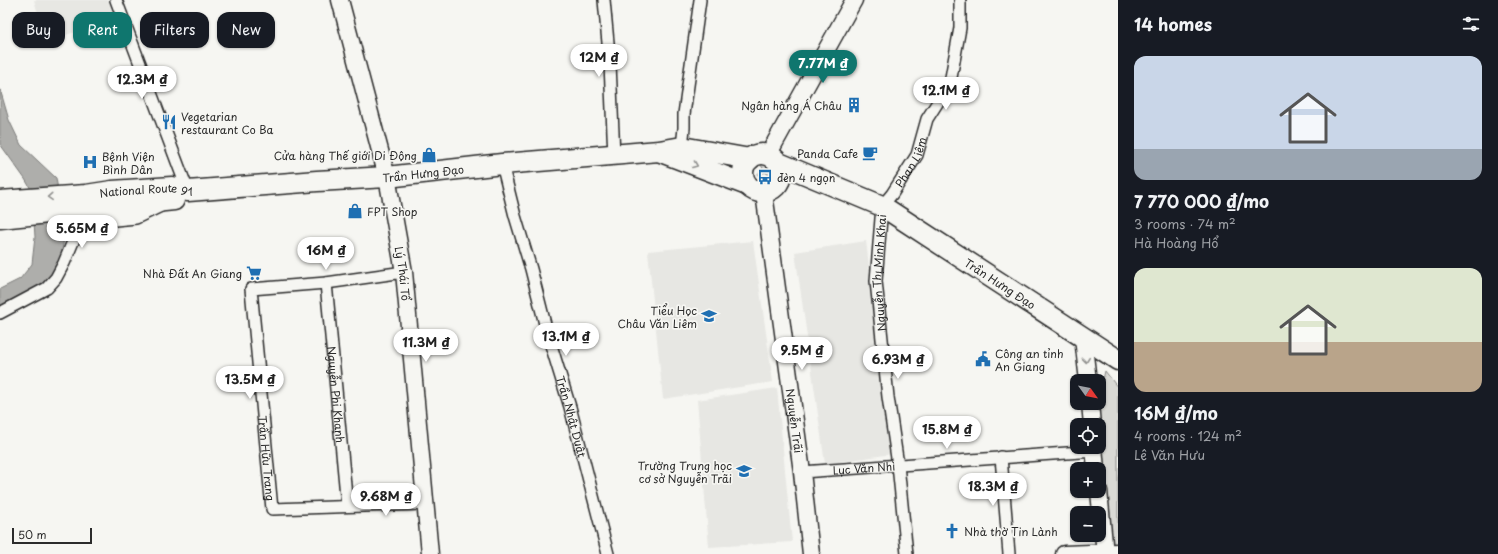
<!DOCTYPE html>
<meta charset="utf-8">
<style>
body{margin:0;font-family:"Playpen Sans",sans-serif;background:#20242c;color:#f1f3f6;height:100vh;display:flex;flex-direction:column;font-size:15px;white-space:nowrap}
*{box-sizing:border-box;margin:0}
p{font-size:13px;color:#9ea1a6}
.icon{flex:none;width:22px;height:22px;fill:none;stroke:currentColor;stroke-width:2;stroke-linecap:round;stroke-linejoin:round}
.map{position:relative;flex:1;overflow:hidden}
.side{display:flex;flex-direction:column;background:#171b24;width:380px}
.side>*{flex:none}
.guide{position:absolute;left:12px;top:12px;width:380px;height:36px;display:flex;gap:8px}
.needle{width:26px;rotate:123deg}
.controls{position:absolute;left:1070px;top:374px;display:grid;gap:8px}
.controls a{display:grid;place-items:center;width:36px;height:36px;border-radius:8px;background:#171b24;box-shadow:0 1px 3px #0004;font-size:20px}
.scale{position:absolute;left:12px;bottom:10px;width:80px;box-sizing:border-box;padding-left:4px;border:2px solid #2b2b2b;border-top:0;font-size:11px;line-height:14px;white-space:nowrap;color:#2b2b2b;-webkit-text-stroke:3px #f6f6f2;paint-order:stroke}
.price{position:absolute;translate:-50% -34px;padding:0 9px;border-radius:14px;background:#fff;color:#222;font-size:13px;line-height:26px;filter:drop-shadow(0 1px 2px #0008)}
.price::after{content:'';position:absolute;left:50%;top:24px;width:12px;height:9px;margin-left:-6px;background:inherit;clip-path:polygon(0 0,100% 0,50% 100%)}
.price.current{background:#0f766e;color:#fff}
ul{padding:0;list-style:none}
li{display:grid;align-content:center;gap:8px;height:212px;padding:0 16px}
li span{display:grid;place-items:center;height:124px;border-radius:12px;color:#555}
li>.icon{margin-inline-start:auto}
span .icon{width:72px;height:72px;fill:#fffc;stroke-width:1}
li b{font-size:17px}
h2{display:flex;justify-content:space-between;align-items:center;height:48px;padding:0 16px;font-size:17px}
.chip{padding:0 14px;border-radius:12px;background:#171b24;box-shadow:0 1px 3px #0004;font-size:14px;line-height:36px}
.chip.current{background:#0f766e;color:#fff}
main{display:flex;flex:1;min-height:0}
.map>svg:first-child{display:block}
.built{fill:#e7e7e3}
.green{fill:#d9d9d5;stroke:#828280}
.water{fill:#aeaeab;stroke:#7a7a78}
.lines{fill:none;stroke-linecap:round;stroke-linejoin:round}
.street-casing{stroke:#2b2b2b;stroke-width:14}
.secondary-casing{stroke:#2b2b2b;stroke-width:19}
.highway-casing{stroke:#2b2b2b;stroke-width:23}
.street{stroke:#f6f6f2;stroke-width:11}
.secondary{stroke:#f6f6f2;stroke-width:16}
.highway{stroke:#f6f6f2;stroke-width:20}
.oneway{stroke:#90908e}
.labels{text-anchor:middle;dominant-baseline:central;stroke-width:3.5;stroke-linejoin:round;paint-order:stroke}
.poi-label{font-size:11px;fill:#2b2b2b;stroke:#f6f6f2;text-anchor:end}
.street-label{font-size:11px;fill:#2b2b2b;stroke:#f6f6f2}
</style>
<main>
<div class="map">
<svg width="1118" height="554" viewBox="0 0 1118 554">
<rect width="100%" height="100%" fill="#f6f6f2"/>
<filter id="ink" filterUnits="userSpaceOnUse"><feTurbulence type="fractalNoise" baseFrequency=".025" numOctaves="2"/><feDisplacementMap in="SourceGraphic" scale="8" xChannelSelector="R" yChannelSelector="G"/><feConvolveMatrix kernelMatrix="1 2 1 2 8 2 1 2 1" color-interpolation-filters="sRGB"/></filter>
<g filter="url(#ink)">
<g class="built">
<path d="M 34,0 L 109,0 L 115,20 L 46,41 Z"/>
<path d="M 753,241 L 773,382 L 663,399 L 648,251 Z"/>
<path d="M 866,241 L 892,454 L 825,464 L 795,252 Z"/>
<path d="M 777,388 L 792,542 L 709,547 L 697,400 Z"/>
</g>
<g class="green">
<path d="M 771,157 L 779,167 L 771,170 L 771,179 L 766,172 L 757,175 L 763,168 L 758,161 L 766,164 Z"/>
<path d="M 1105,371 L 1118,388 L 1118,554 L 1107,554 L 1099,485 L 1099,425 L 1097,403 L 1099,403 L 1099,397 Z"/>
</g>
<path class="water" d="M 0,89 L 9,120 L 21,145 L 56,178 L 65,231 L 61,257 L 50,276 L 34,290 L 0,310 L 0,289 L 20,279 L 32,264 L 35,237 L 32,191 L 25,179 L 0,144 Z"/>
<g class="lines">
<g class="street-casing">
<g id="street">
<path d="M 116,0 L 188,191"/>
<path d="M 604,0 L 610,64 L 614,156"/>
<path d="M 682,147 L 684,128 L 684,114 L 700,0"/>
<path id="s1" d="M 502,164 L 515,216 L 531,269 L 547,332 L 570,407 L 608,554"/>
<path id="s2" d="M 404,272 L 326,283 L 251,289 L 272,509 L 425,504"/>
<path id="s3" d="M 326,283 L 347,506"/>
<path d="M 0,313 L 47,288 L 56,278 L 64,263 L 80,225 L 84,223 L 136,218 L 161,206"/>
<path d="M 1001,457 L 1009,554"/>
<path id="s4" d="M 802,472 L 1095,451"/>
<path id="s5" d="M 907,554 L 898,465 L 888,397 L 876,281 L 882,206 L 892,194 L 917,155 L 927,119 L 950,83 L 960,28 L 960,0"/>
</g>
</g>
<g class="secondary-casing">
<g id="secondary">
<path id="s6" d="M 340,0 L 387,177 L 404,272 L 430,554"/>
<path d="M 768,155 L 854,0"/>
<path id="s7" d="M 764,193 L 802,472 L 811,554"/>
<path d="M 1083,338 L 1088,381"/>
<path d="M 1090,403 L 1092,425"/>
<path d="M 1094,447 L 1096,469"/>
<path d="M 1099,491 L 1105,554"/>
<path d="M 1064,554 L 1118,552"/>
</g>
</g>
<g class="highway-casing">
<g id="highway">
<path d="M 661,152 L 747,185"/>
<circle cx="762" cy="173" r="19"/>
<path id="s8" d="M 779,163 L 882,206 L 1118,360"/>
<path id="s9" d="M 0,201 L 86,195 L 112,191 L 172,187 L 188,191 L 317,181 L 387,177 L 502,164 L 659,151 L 682,147 L 750,159"/>
<path d="M 0,218 L 174,200"/>
</g>
</g>
<use href="#street" class="street"/>
<use href="#secondary" class="secondary"/>
<use href="#highway" class="highway"/>
</g>
<defs><path id="oneway-chevron" d="M-2-3.5L2.5 0L-2 3.5" fill="none" stroke-width="1.6" stroke-linecap="round" stroke-linejoin="round"/></defs>
<g class="oneway">
<use href="#oneway-chevron" transform="translate(695 165) rotate(21)"/>
<use href="#oneway-chevron" transform="translate(50 197) rotate(176)"/>
<use href="#oneway-chevron" transform="translate(1086 360) rotate(84)"/>
</g>
</g>
<defs>
<g id="building-bare" transform="scale(1.2)"><path d="M-4-6H4V6H1V3H-1V6H-4ZM-2.5-4.3h1.7v1.8h-1.7ZM.8-4.3h1.7v1.8H.8ZM-2.5-1h1.7V.8h-1.7ZM.8-1h1.7V.8H.8Z" fill="#1f6fb2" stroke="#f6f6f2" stroke-width="2.5" paint-order="stroke"/></g>
<g id="restaurant-bare" transform="scale(1.2)"><path d="M-5-6h1v4h1v-4h1v4h1v-4h1v5L-1.5 .5V6h-2V.5L-5-1ZM5-6V6H3V1.5H1.5Q1.5-4 5-6Z" fill="#1f6fb2" stroke="#f6f6f2" stroke-width="2.5" paint-order="stroke"/></g>
<g id="cafe-bare" transform="scale(1.2)"><path d="M-5.5-4.5H6V0H3Q3 3.5 0 3.5H-2.5Q-5.5 3.5-5.5 0ZM3-3.2v2h1.7v-2ZM-6 4.5H4V6H-6Z" fill="#1f6fb2" stroke="#f6f6f2" stroke-width="2.5" paint-order="stroke"/></g>
<g id="shop-bare" transform="scale(1.2)"><path d="M-5-2.5h2.3a2.7 3.5 0 0 1 5.4 0H5L5.5 6h-11ZM-1.5-2.5h3a1.5 2.3 0 0 0-3 0Z" fill="#1f6fb2" stroke="#f6f6f2" stroke-width="2.5" paint-order="stroke"/></g>
<g id="hospital-bare" transform="scale(1.2)"><path d="M-5-5h3v3.5h4V-5h3V5h-3V1.5h-4V5h-3Z" fill="#1f6fb2" stroke="#f6f6f2" stroke-width="2.5" paint-order="stroke"/></g>
<g id="bus-bare" transform="scale(1.2)"><path d="M-5-6H5V4H4V6H2V4H-2V6H-4V4H-5ZM-3.5-4V0h7V-4ZM-3.5 1.2v1.5H-2V1.2ZM2 1.2v1.5H3.5V1.2Z" fill="#1f6fb2" stroke="#f6f6f2" stroke-width="2.5" paint-order="stroke"/></g>
<g id="supermarket-bare" transform="scale(1.2)"><path d="M-6-5.5h2.5l.6 2H6L4.5 2H-2.5L-4.4-4H-6ZM-1.5 3.2a1.3 1.3 0 1 0 .1 0ZM3 3.2a1.3 1.3 0 1 0 .1 0Z" fill="#1f6fb2" stroke="#f6f6f2" stroke-width="2.5" paint-order="stroke"/></g>
<g id="school-bare" transform="scale(1.2)"><path d="M0-5L7-2L0 1L-7-2ZM-4 1L0 2.5L4 1V4Q0 6-4 4Z" fill="#1f6fb2" stroke="#f6f6f2" stroke-width="2.5" paint-order="stroke"/></g>
<g id="civic-bare" transform="scale(1.2)"><path d="M-.6-6.5H3V-4.5H.6V-3L4-1V1h2V6H-6V1h2V-1L-.6-3ZM-1.2 2.5V6h2.4V2.5Z" fill="#1f6fb2" stroke="#f6f6f2" stroke-width="2.5" paint-order="stroke"/></g>
<g id="church-bare" transform="scale(1.2)"><path d="M-1.2-6h2.4v3.5h3.3v2.4h-3.3V6h-2.4V-.1h-3.3v-2.4h3.3Z" fill="#1f6fb2" stroke="#f6f6f2" stroke-width="2.5" paint-order="stroke"/></g>
</defs>
<g fill-rule="evenodd">
<use href="#building-bare" x="854" y="105"/>
<use href="#restaurant-bare" x="169" y="122"/>
<use href="#cafe-bare" x="870" y="153"/>
<use href="#shop-bare" x="429" y="155"/>
<use href="#hospital-bare" x="90" y="162"/>
<use href="#bus-bare" x="765" y="177"/>
<use href="#shop-bare" x="355" y="211"/>
<use href="#supermarket-bare" x="254" y="273"/>
<use href="#school-bare" x="709" y="316"/>
<use href="#civic-bare" x="983" y="359"/>
<use href="#school-bare" x="744" y="471"/>
<use href="#church-bare" x="952" y="531"/>
</g>
<g class="labels">
<g class="poi-label">
<text x="842" y="105">Ngân hàng Á Châu</text>
<text x="181" y="116" text-anchor="start">Vegetarian<tspan x="181" dy="13">restaurant Co Ba</tspan></text>
<text x="858" y="153">Panda Cafe</text>
<text x="417" y="155">Cửa hàng Thế giới Di Động</text>
<text x="102" y="156" text-anchor="start">Bệnh Viện<tspan x="102" dy="13">Bình Dân</tspan></text>
<text x="777" y="177" text-anchor="start">đèn 4 ngọn</text>
<text x="367" y="211" text-anchor="start">FPT Shop</text>
<text x="242" y="273">Nhà Đất An Giang</text>
<text x="697" y="310">Tiểu Học<tspan x="697" dy="13">Châu Văn Liêm</tspan></text>
<text x="995" y="353" text-anchor="start">Công an tỉnh<tspan x="995" dy="13">An Giang</tspan></text>
<text x="732" y="465">Trường Trung học<tspan x="732" dy="13">cơ sở Nguyễn Trãi</tspan></text>
<text x="964" y="531" text-anchor="start">Nhà thờ Tin Lành</text>
</g>
<g class="street-label">
<text stroke="none"><textPath href="#s5" startOffset="403">Phan Liêm</textPath></text>
<text stroke="none"><textPath href="#s9" startOffset="425">Trần Hưng Đạo</textPath></text>
<text stroke="none"><textPath href="#s9" startOffset="147">National Route 91</textPath></text>
<text stroke="none"><textPath href="#s5" startOffset="283">Nguyễn Thị Minh Khai</textPath></text>
<text stroke="none"><textPath href="#s6" startOffset="281">Lý Thái Tổ</textPath></text>
<text stroke="none"><textPath href="#s8" startOffset="253">Trần Hưng Đạo</textPath></text>
<text stroke="none"><textPath href="#s3" startOffset="112">Nguyễn Phi Khanh</textPath></text>
<text stroke="none"><textPath href="#s1" startOffset="262">Trần Nhật Duật</textPath></text>
<text stroke="none"><textPath href="#s7" startOffset="230">Nguyễn Trãi</textPath></text>
<text stroke="none"><textPath href="#s2" startOffset="324">Trần Hữu Trang</textPath></text>
<text stroke="none"><textPath href="#s4" startOffset="62">Lục Văn Nhì</textPath></text>
</g>
</g>
</svg>
<div class="controls">
<a><svg class="needle" viewBox="-14 -14 28 28"><path d="M0-13l5 13h-10z" fill="#e53935"/><path d="M0 13l5-13h-10z" fill="#9ea1a6"/></svg></a>
<a><svg class="icon" aria-label="locate" viewBox="0 0 24 24"><circle cx="12" cy="12" r="6"/><path d="M12 2v4M12 18v4M2 12h4M18 12h4"/></svg></a>
<a>+</a>
<a>−</a>
</div>
<div class="scale">50 m</div>
<b class="price" style="left:599px;top:78px">12M ₫</b>
<b class="price current" style="left:823px;top:84px">7.77M ₫</b>
<b class="price" style="left:142px;top:100px">12.3M ₫</b>
<b class="price" style="left:946px;top:111px">12.1M ₫</b>
<b class="price" style="left:82px;top:249px">5.65M ₫</b>
<b class="price" style="left:326px;top:271px">16M ₫</b>
<b class="price" style="left:566px;top:357px">13.1M ₫</b>
<b class="price" style="left:426px;top:363px">11.3M ₫</b>
<b class="price" style="left:802px;top:371px">9.5M ₫</b>
<b class="price" style="left:898px;top:380px">6.93M ₫</b>
<b class="price" style="left:250px;top:400px">13.5M ₫</b>
<b class="price" style="left:947px;top:450px">15.8M ₫</b>
<b class="price" style="left:993px;top:507px">18.3M ₫</b>
<b class="price" style="left:386px;top:517px">9.68M ₫</b>
<div class="guide">
<a class="chip">Buy</a>
<a class="chip current">Rent</a>
<a class="chip">Filters</a>
<a class="chip">New</a>
</div>
</div>
<section class="side">
<h2>14 homes<svg class="icon" aria-label="filters" viewBox="0 0 24 24"><path d="M4 7h16M4 17h16"/><circle cx="9" cy="7" r="2"/><circle cx="15" cy="17" r="2"/></svg></h2>
<ul>
<li><span style="background:linear-gradient(#c9d6e8 75%,#9aa5b1 0)"><svg class="icon" aria-label="home" viewBox="0 0 24 24"><path d="M3 11l9-7 9 7M6 9v11h12V9"/></svg></span><div><b>7 770 000 ₫/mo</b><p>3 rooms · 74 m²</p><p>Hà Hoàng Hổ</p></div></li>
<li><span style="background:linear-gradient(#dfe7d0 60%,#b9a48a 0)"><svg class="icon" aria-label="home" viewBox="0 0 24 24"><path d="M3 11l9-7 9 7M6 9v11h12V9"/></svg></span><div><b>16M ₫/mo</b><p>4 rooms · 124 m²</p><p>Lê Văn Hưu</p></div></li>
</ul>
</section>
</main>
